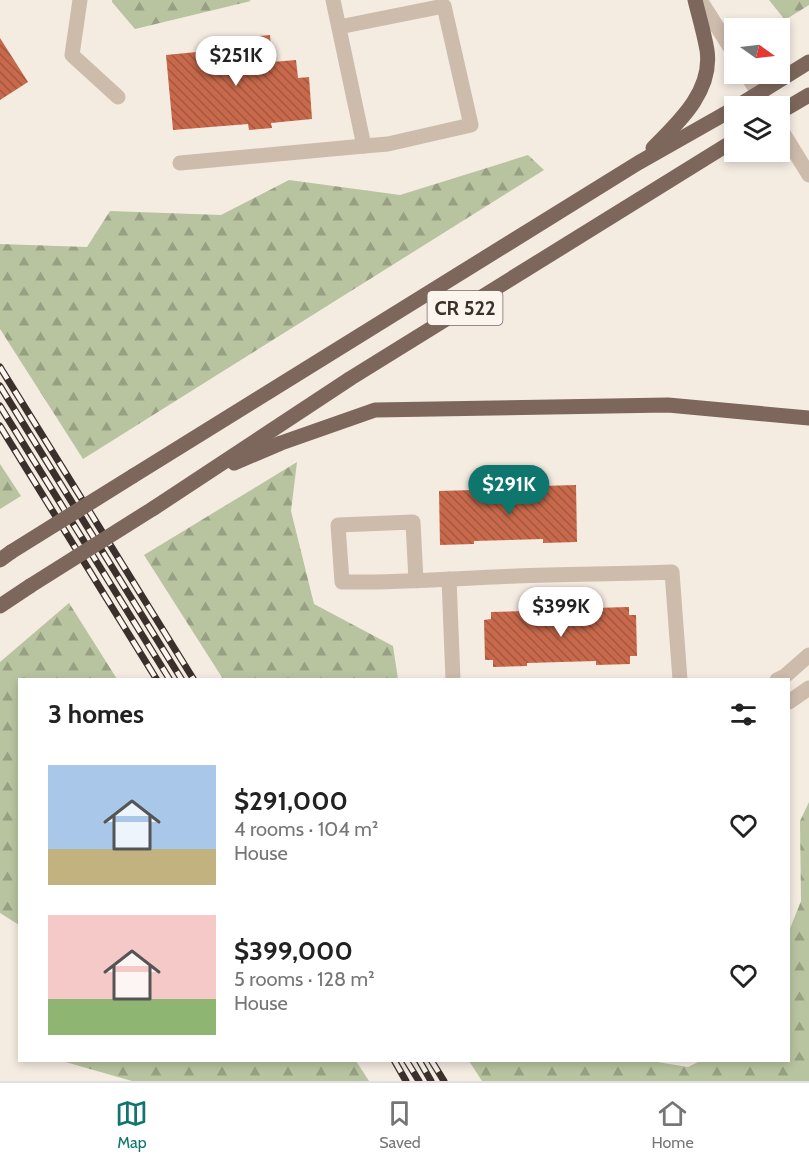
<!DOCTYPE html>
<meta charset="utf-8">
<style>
body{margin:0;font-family:Cabin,sans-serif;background:#f2f2f2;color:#222;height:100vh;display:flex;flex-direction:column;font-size:22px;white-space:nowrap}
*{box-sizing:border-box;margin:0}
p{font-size:20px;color:#767676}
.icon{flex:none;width:33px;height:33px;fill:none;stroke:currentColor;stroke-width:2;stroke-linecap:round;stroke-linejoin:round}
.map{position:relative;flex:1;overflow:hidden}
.side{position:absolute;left:18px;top:678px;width:772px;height:384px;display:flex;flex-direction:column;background:#fff;border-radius:0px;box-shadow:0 3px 9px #0003}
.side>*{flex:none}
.needle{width:39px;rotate:104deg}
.controls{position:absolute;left:724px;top:18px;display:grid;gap:12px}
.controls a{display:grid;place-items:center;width:66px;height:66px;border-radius:0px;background:#fff;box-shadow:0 3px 9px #0003;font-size:30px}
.price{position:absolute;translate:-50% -51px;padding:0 14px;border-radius:21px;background:#fff;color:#222;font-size:20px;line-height:39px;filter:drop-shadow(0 2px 3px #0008)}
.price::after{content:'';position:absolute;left:50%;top:36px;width:18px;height:14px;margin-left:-9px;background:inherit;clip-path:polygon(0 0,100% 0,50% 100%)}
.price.on{background:#0f766e;color:#fff}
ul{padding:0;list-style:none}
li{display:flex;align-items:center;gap:18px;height:150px;padding:0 30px}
li span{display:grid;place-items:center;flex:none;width:168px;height:120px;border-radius:0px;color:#555}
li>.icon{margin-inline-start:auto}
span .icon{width:72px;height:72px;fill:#fffc;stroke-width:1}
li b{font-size:26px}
h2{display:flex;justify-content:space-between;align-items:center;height:72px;padding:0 30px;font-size:26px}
.dock{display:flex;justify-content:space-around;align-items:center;height:84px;border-top:2px solid #e0e0e0;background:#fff;font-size:16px;color:#767676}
.dock a{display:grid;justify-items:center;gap:3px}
.dock .on{color:#0f766e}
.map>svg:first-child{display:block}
.forest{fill:url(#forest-firs)}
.building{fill:url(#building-back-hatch)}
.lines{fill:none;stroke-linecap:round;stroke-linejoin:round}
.minor{stroke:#cdbbac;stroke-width:15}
.major{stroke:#7d675c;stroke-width:15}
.rail-casing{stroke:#3b302b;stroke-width:7}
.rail{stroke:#fbf5ee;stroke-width:4.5;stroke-dasharray:14;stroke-linecap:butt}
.major-bridge{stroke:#7d675c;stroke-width:15}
.labels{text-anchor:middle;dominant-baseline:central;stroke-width:4.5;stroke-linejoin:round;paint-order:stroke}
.shield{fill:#fbf5ee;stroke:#756b66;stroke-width:1.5}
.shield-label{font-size:20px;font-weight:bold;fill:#3b302b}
</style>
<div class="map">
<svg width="809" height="1081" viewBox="0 0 809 1081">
<defs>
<pattern id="forest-firs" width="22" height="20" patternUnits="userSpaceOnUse" patternTransform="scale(1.5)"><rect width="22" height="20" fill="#b8c4a0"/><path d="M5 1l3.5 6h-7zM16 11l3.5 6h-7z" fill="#97a083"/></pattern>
<pattern id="building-back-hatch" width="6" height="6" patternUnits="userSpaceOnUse" patternTransform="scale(1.5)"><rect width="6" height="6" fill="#c8694b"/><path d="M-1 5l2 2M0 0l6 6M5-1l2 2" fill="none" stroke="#a4573f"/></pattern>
</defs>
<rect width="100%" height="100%" fill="#f4ebe1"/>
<g class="forest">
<path d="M 112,0 L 249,0 L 251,1 L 135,29 L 112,2 Z"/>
<path d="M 769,0 L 809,0 L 809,5 L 785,20 Z"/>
<path d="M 528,155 L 544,170 L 83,459 L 0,329 L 0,244 L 87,247 L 110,211 L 221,215 L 289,180 L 400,195 Z"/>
<path d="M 297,462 L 291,511 L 314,604 L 393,646 L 398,679 L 223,679 L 144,555 Z"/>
<path d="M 0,464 L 21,496 L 0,509 Z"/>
<path d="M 69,603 L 117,679 L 20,680 L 19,925 L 0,913 L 0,662 Z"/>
<path d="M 809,802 L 809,1081 L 482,1081 L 469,1061 L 645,1060 L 688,1067 L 700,1061 L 789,1060 L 789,931 L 801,901 L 800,821 Z"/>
<path d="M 62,1061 L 356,1061 L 369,1081 L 132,1081 Z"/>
</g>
<g class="building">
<path d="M 270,35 L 272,62 L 296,60 L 298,78 L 309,77 L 312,119 L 271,123 L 272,128 L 249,130 L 248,124 L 173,130 L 166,55 L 207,51 L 206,41 Z"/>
<path d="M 0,38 L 28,82 L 0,100 Z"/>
<path d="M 576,485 L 577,542 L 543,543 L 543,539 L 474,541 L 474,544 L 440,545 L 439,491 L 473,490 L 473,493 L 540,491 L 540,486 Z"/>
<path d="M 629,607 L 629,615 L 636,615 L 637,656 L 630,656 L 630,664 L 596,665 L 596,661 L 527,663 L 527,666 L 493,667 L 493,660 L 485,660 L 484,620 L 491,619 L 491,612 L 526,611 L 526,615 L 593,613 L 593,608 Z"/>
</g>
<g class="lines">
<g class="minor">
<path d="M 80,0 L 72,55 L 118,97"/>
<path d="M 333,0 L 364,146 L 388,144 L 471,125 L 444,6 L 339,27"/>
<path d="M 700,0 L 735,55"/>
<path d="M 746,74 L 767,106"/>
<path d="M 780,128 L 809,175"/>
<path d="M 180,163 L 364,146"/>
<path d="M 449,579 L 453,680"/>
<path d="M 416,581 L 413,522 L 338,525 L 342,582 C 400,583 458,578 516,576 C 568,574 620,574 672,572 L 680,680"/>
<path d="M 777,680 L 785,676 L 809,655"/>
<path d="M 789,702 L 809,688"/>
</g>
<g class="major">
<path d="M 738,106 L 809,62"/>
<path d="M 780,112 L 809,95"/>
<path d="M 653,148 C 679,122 713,91 707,50 C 704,33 699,16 695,0"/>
<path d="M 234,463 L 281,443 L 375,410 L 668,405 L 809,418"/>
<path d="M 133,476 L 638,163 L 735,108"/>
<path d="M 154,508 L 351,378 L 735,140"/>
<path d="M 0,560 L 11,552"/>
<path d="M 0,606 L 30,586"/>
</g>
<g class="rail-casing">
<g id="rail">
<path d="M 0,367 L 194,680"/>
<path d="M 0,386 L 182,680"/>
<path d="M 0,406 L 170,680"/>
<path d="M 0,426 L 157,680"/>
<path d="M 394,1060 L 406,1081"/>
<path d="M 406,1060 L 419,1081"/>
<path d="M 419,1060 L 431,1081"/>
<path d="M 431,1060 L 444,1081"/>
</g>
</g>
<use href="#rail" class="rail"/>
<g class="major-bridge">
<path d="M 11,552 L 133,476"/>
<path d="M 30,586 L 154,508"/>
</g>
</g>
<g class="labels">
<rect class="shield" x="427.5" y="291" width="75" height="34" rx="4.5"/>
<g class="shield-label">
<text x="465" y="308">CR 522</text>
</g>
</g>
</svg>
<div class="controls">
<a><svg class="needle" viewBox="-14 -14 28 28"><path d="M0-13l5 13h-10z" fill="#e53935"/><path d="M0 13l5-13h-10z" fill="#767676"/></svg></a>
<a><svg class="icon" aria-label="layers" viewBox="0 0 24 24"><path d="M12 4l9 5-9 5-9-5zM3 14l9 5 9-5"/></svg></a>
</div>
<b class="price" style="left:236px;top:87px">$251K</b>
<b class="price on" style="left:509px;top:516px">$291K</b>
<b class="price" style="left:561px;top:638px">$399K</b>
<section class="side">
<h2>3 homes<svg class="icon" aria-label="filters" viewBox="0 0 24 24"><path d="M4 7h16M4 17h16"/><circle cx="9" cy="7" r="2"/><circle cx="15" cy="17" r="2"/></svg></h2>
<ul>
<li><span style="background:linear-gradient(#a9c7e8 70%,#c2b280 0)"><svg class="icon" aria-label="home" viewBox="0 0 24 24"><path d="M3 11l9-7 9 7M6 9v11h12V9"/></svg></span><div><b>$291,000</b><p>4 rooms · 104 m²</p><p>House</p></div><svg class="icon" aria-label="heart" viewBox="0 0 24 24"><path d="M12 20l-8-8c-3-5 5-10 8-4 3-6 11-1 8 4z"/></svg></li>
<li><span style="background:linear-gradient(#f6c9c9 70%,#8fb573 0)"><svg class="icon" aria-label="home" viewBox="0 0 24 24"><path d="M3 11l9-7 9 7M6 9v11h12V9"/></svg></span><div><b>$399,000</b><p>5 rooms · 128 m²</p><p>House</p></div><svg class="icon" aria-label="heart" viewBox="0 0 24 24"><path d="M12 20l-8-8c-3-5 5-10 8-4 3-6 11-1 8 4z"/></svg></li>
</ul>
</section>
</div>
<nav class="dock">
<a class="on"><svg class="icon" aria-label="map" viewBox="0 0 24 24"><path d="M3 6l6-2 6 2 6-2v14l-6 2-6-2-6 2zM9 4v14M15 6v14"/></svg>Map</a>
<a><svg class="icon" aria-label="saved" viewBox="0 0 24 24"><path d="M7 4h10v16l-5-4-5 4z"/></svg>Saved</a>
<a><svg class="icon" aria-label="home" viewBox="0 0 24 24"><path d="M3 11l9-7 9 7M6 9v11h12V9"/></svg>Home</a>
</nav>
